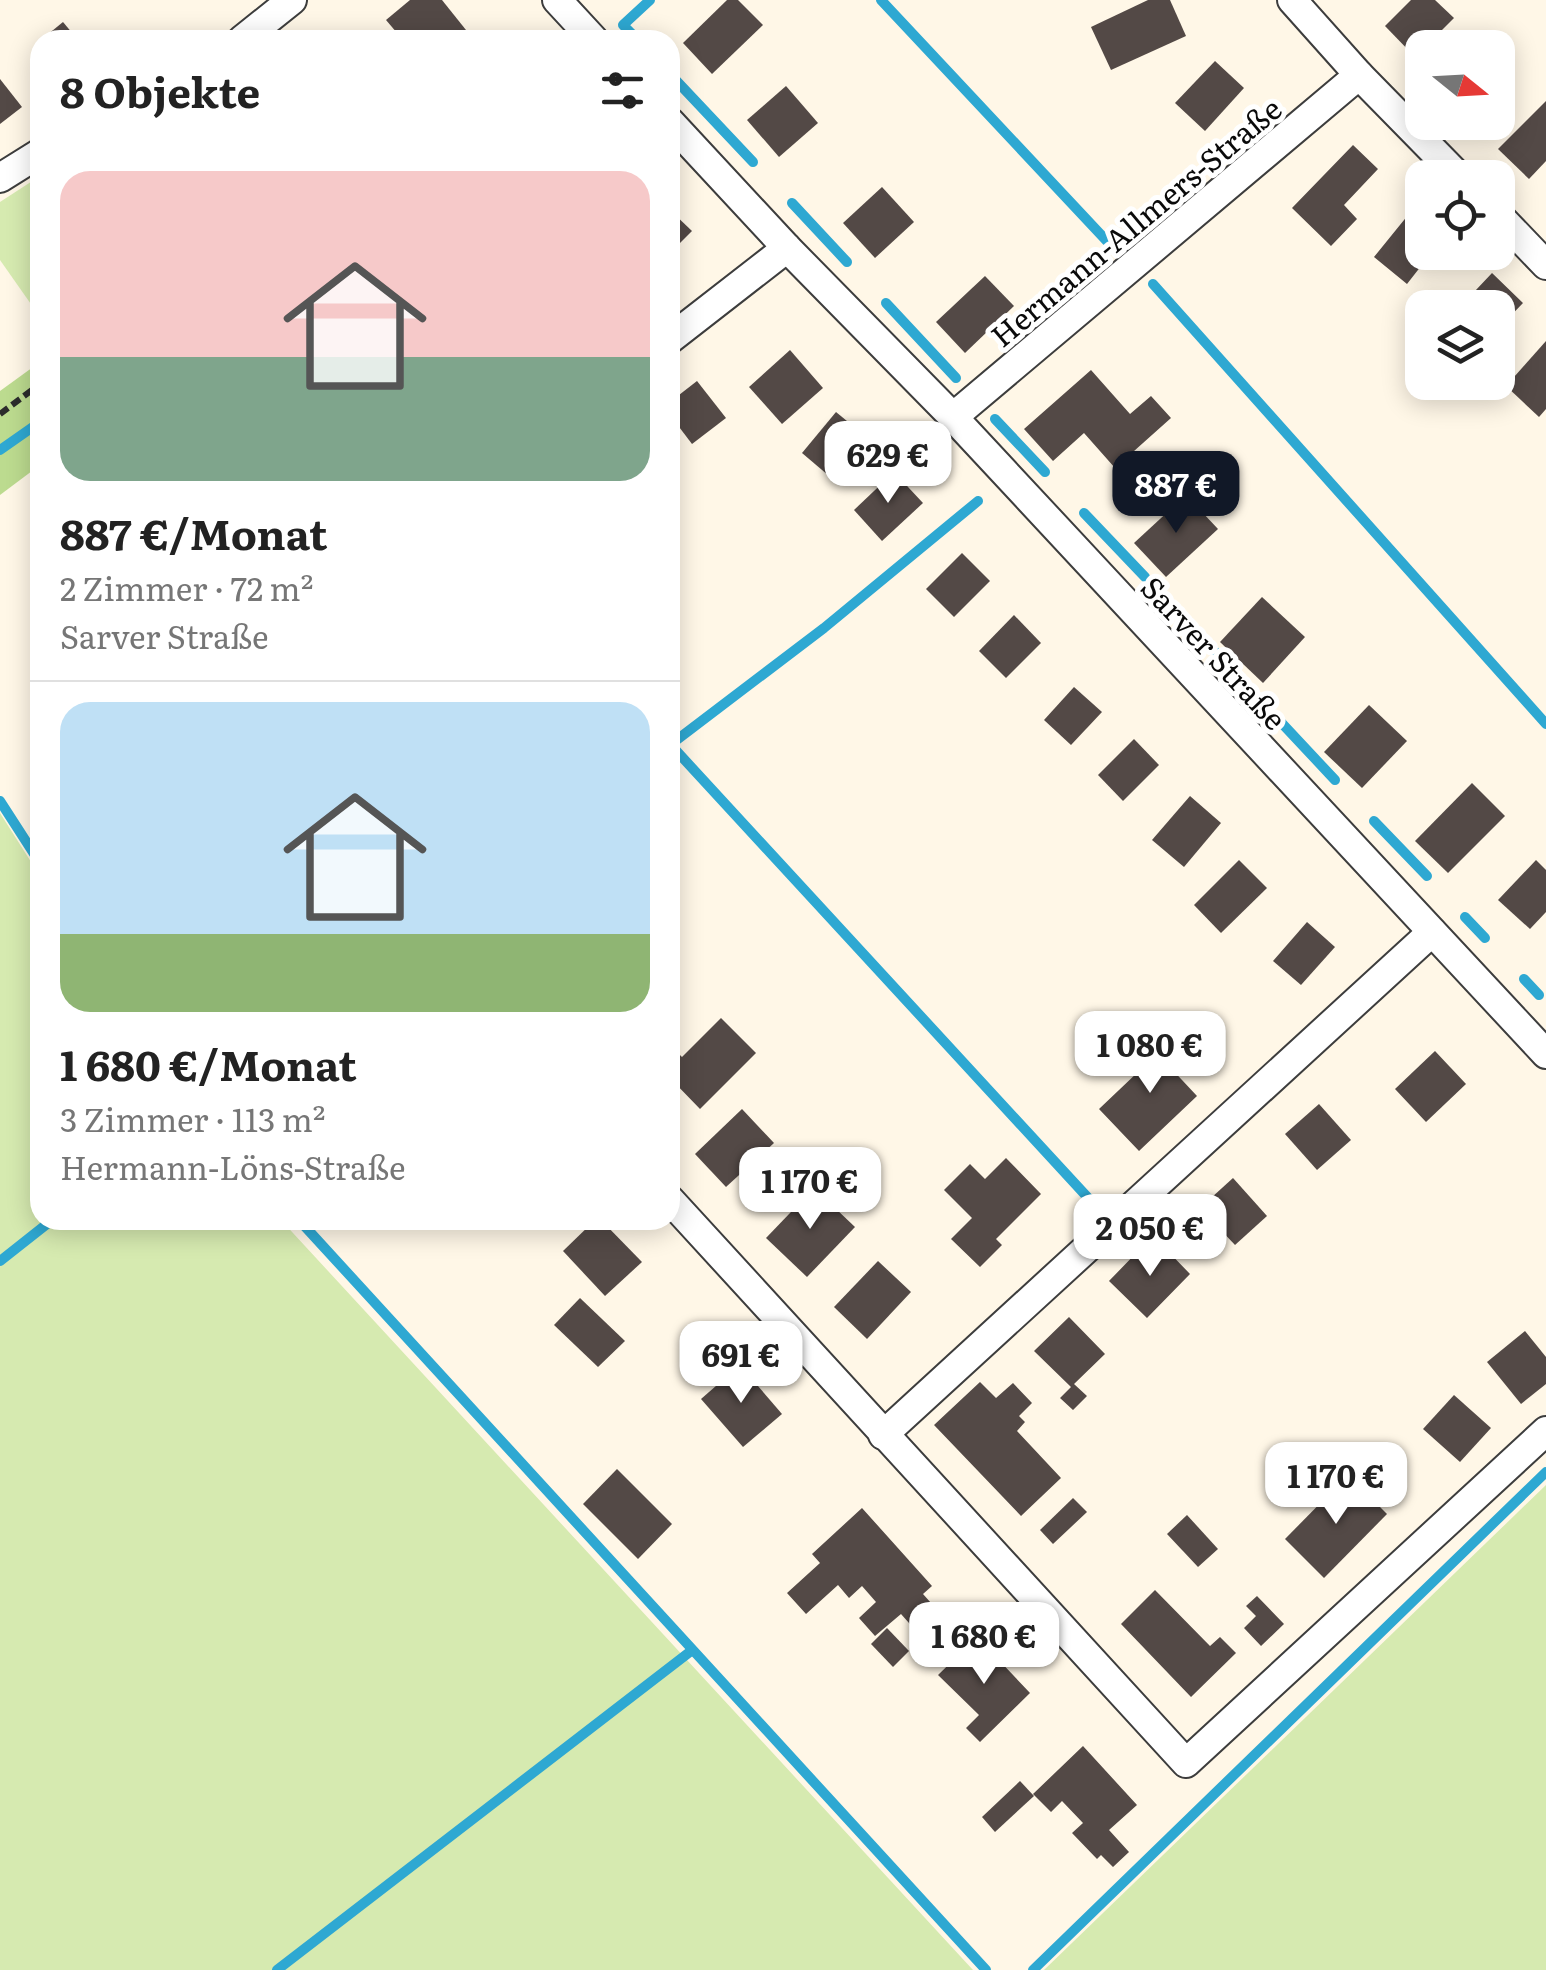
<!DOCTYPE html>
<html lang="de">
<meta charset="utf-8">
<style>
body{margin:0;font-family:Literata,serif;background:#f2f2f2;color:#222;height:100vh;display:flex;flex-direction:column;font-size:38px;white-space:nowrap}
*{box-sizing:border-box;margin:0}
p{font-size:32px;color:#767676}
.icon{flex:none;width:55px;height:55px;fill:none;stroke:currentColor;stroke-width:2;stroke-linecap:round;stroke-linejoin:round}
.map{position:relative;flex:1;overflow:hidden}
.panel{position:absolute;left:30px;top:30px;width:650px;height:1200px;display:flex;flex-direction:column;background:#fff;border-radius:30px;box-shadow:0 5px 25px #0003}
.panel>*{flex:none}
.needle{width:65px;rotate:108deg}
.fabs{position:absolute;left:1405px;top:30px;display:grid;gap:20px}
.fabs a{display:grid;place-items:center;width:110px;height:110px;border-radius:20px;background:#fff;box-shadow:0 5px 25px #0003;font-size:50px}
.price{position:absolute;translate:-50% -85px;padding:0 22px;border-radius:20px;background:#fff;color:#222;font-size:32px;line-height:65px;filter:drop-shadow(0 2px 5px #0008)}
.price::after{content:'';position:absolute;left:50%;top:60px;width:30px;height:22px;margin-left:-15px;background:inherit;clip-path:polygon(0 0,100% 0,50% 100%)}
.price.on{background:#111827;color:#fff}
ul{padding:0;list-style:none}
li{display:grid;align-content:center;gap:20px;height:530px;padding:0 30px}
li+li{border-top:2px solid #e0e0e0}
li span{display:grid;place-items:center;height:310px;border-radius:30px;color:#555}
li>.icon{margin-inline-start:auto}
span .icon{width:180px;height:180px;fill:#fffc;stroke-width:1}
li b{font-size:42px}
h2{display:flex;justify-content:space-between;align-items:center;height:120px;padding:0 30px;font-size:42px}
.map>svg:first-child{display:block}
.green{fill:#d6eab0}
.forest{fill:#bcdb8f}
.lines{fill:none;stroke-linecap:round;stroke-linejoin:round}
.stream{stroke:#2ea8d2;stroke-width:10}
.building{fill:#534946}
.street-casing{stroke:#3d3d3d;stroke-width:32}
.path{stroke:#2c2c2c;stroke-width:6;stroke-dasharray:10 5;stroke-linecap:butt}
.street{stroke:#fff;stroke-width:28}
.labels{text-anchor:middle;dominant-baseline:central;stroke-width:10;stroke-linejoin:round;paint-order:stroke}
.street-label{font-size:30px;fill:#0a0a0a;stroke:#fff}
</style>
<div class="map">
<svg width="1546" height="1970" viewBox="0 0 1546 1970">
<rect width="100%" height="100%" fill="#fff7e7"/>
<g class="green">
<path d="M 40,176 L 40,317 L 0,260 L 0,202 Z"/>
<path d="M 0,813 L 40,876 L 40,1220 L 281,1220 L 973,1970 L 0,1970 Z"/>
<path d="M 1546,1485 L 1546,1970 L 1044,1970 Z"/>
</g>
<path class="forest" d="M 40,362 L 40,465 L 0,495 L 0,391 Z"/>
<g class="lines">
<g class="stream">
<path d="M 881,0 L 1118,253"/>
<path d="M 638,40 L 623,25 L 650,0"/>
<path d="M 670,74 L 753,162"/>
<path d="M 792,203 L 847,262"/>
<path d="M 1153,284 L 1546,724"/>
<path d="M 886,303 L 956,378"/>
<path d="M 995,419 L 1045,472"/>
<path d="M 0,450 L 40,422"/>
<path d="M 1084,513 L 1145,577"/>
<path d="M 1183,618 L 1238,676"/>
<path d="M 1276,717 L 1335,780"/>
<path d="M 670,744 L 1102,1213"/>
<path d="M 670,745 L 824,628 L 978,501"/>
<path d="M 0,801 L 40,863"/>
<path d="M 1374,821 L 1427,876"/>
<path d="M 1465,917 L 1485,938"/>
<path d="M 1524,979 L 1539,995"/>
<path d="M 299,1220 L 986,1970"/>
<path d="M 0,1261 L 52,1220"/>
<path d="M 277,1970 L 691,1651"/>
<path d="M 1033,1970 L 1546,1472"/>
</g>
</g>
<g class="building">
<path d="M 410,0 L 442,0 L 474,40 L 403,40 L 386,20 Z"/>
<path d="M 727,0 L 738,0 L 763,25 L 712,74 L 683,43 Z"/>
<path d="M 1148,0 L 1170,0 L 1186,36 L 1111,70 L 1091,27 Z"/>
<path d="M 1411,0 L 1435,0 L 1454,18 L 1415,57 L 1385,26 Z"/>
<path d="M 63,22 L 78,40 L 41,40 Z"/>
<path d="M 1215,61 L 1244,88 L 1205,131 L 1175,103 Z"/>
<path d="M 0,79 L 22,107 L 0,124 Z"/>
<path d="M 786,86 L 818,123 L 779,157 L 747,120 Z"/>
<path d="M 1546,101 L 1546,161 L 1529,179 L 1498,149 Z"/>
<path d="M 1353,145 L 1378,169 L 1344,205 L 1357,219 L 1331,246 L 1292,208 Z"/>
<path d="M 882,187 L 914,222 L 875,258 L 843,223 Z"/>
<path d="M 1417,204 L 1422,209 L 1422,252 L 1432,252 L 1407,284 L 1374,257 Z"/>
<path d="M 670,210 L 692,231 L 670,253 Z"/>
<path d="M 1492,273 L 1523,303 L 1498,329 L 1498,308 L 1459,308 Z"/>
<path d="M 985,276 L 1014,306 L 965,353 L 936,322 Z"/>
<path d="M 1546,341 L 1546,409 L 1539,417 L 1506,386 Z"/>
<path d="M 790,350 L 823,388 L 782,424 L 749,387 Z"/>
<path d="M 1091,370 L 1130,414 L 1151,396 L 1171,418 L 1115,468 L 1084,433 L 1053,461 L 1024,429 Z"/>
<path d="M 697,381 L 726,418 L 692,444 L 670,415 L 670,402 Z"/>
<path d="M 836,412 L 870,440 L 835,481 L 802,453 Z"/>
<path d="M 894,472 L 923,503 L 882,541 L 854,510 Z"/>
<path d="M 1186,495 L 1218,529 L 1166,577 L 1134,543 Z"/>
<path d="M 962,553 L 990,581 L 954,617 L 926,589 Z"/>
<path d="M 1262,597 L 1305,637 L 1263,683 L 1220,642 Z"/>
<path d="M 1014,615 L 1041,643 L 1006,678 L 979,651 Z"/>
<path d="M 1074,687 L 1102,712 L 1071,745 L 1044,720 Z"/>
<path d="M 1369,705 L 1407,741 L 1362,788 L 1324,752 Z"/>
<path d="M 1134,739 L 1159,765 L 1123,801 L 1098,775 Z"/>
<path d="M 1472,783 L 1505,816 L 1448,873 L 1415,841 Z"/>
<path d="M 1190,796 L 1221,823 L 1184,867 L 1152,840 Z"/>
<path d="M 1239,860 L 1267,888 L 1221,933 L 1194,905 Z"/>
<path d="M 1536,860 L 1546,870 L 1546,912 L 1530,929 L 1498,900 Z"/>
<path d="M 1307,922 L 1335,947 L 1301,985 L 1273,961 Z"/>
<path d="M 721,1018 L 756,1053 L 700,1109 L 670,1078 L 670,1045 L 682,1057 Z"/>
<path d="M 1162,1027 L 1183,1049 L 1167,1064 L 1197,1096 L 1139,1151 L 1099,1109 L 1159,1052 L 1148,1040 Z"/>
<path d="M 1435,1051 L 1466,1084 L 1426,1122 L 1395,1089 Z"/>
<path d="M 1319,1104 L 1351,1140 L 1317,1170 L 1285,1134 Z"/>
<path d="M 742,1109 L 774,1143 L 726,1187 L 695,1154 Z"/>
<path d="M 1006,1158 L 1041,1194 L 996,1239 L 1002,1245 L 980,1267 L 951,1239 L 972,1218 L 944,1190 L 970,1164 L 985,1179 Z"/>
<path d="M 1233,1178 L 1267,1216 L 1235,1245 L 1200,1208 Z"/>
<path d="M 814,1188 L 855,1227 L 807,1277 L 766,1238 Z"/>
<path d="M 595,1220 L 601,1220 L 642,1262 L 605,1296 L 563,1251 Z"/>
<path d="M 1162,1245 L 1190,1274 L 1147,1318 L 1109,1281 L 1141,1248 L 1150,1257 Z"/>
<path d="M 878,1261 L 911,1292 L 867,1339 L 834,1307 Z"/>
<path d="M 580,1298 L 625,1341 L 598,1367 L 554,1325 Z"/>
<path d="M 1069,1317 L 1105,1354 L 1074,1384 L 1087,1396 L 1073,1410 L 1060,1398 L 1071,1387 L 1034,1351 Z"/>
<path d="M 1525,1331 L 1546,1357 L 1546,1384 L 1521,1404 L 1487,1362 Z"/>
<path d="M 740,1365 L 782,1414 L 743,1447 L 701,1399 Z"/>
<path d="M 980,1382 L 996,1398 L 1013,1383 L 1032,1403 L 1019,1416 L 1025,1422 L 1017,1431 L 1061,1478 L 1021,1516 L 934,1425 Z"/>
<path d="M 1454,1395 L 1491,1428 L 1460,1462 L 1423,1429 Z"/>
<path d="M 617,1469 L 672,1524 L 638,1559 L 583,1504 Z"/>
<path d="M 1348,1475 L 1387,1514 L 1324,1578 L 1285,1539 Z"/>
<path d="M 1073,1498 L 1087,1512 L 1053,1544 L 1040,1530 Z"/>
<path d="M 862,1508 L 932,1586 L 923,1594 L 939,1612 L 917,1632 L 901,1614 L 875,1636 L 859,1618 L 876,1602 L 862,1586 L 849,1598 L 838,1585 L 806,1614 L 787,1593 L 820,1563 L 812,1554 Z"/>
<path d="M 1187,1515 L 1218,1549 L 1198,1567 L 1167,1534 Z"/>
<path d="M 1155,1590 L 1210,1646 L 1220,1637 L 1236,1653 L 1191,1697 L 1121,1624 Z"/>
<path d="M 1257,1596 L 1284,1624 L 1261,1646 L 1244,1628 L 1256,1616 L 1246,1606 Z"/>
<path d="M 887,1628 L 909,1651 L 893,1667 L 871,1644 Z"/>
<path d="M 977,1637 L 1030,1693 L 980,1742 L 966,1728 L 979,1715 L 938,1675 Z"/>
<path d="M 1083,1746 L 1137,1805 L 1109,1830 L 1129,1852 L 1113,1867 L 1101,1855 L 1097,1859 L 1072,1833 L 1083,1823 L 1062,1801 L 1051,1812 L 1033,1794 Z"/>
<path d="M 1020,1781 L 1034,1796 L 995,1832 L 982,1817 Z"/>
</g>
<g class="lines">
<g class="street-casing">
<g id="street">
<path d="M 557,0 L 594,40"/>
<path d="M 1292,0 L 1359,75 L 1460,178"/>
<path d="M 242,40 L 292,0"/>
<path d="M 670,122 L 787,248 L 953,417 L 1546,1054"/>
<path d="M 0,178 L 40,153"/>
<path d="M 1498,215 L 1546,265"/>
<path d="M 670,339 L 787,248"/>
<path d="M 953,417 L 1359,75"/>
<path d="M 670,1200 L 1186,1763 L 1546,1431"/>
<path d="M 883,1435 L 1432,932"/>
</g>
</g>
<path class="path" d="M 0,414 L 40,384"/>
<use href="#street" class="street"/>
</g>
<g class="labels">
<g class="street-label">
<text transform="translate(1135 221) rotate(-40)">Hermann-Allmers-Straße</text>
<text transform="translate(1215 652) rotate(47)">Sarver Straße</text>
</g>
</g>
</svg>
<div class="fabs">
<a><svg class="needle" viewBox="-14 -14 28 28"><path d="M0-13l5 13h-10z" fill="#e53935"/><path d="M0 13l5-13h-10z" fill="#767676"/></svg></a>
<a><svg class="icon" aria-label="locate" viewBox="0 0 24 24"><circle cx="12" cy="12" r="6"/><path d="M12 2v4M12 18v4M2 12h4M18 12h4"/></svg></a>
<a><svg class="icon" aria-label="layers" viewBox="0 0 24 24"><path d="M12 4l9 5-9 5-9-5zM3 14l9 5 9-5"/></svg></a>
</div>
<b class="price" style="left:888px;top:506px">629 €</b>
<b class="price on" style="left:1176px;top:536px">887 €</b>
<b class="price" style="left:1150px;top:1096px">1 080 €</b>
<b class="price" style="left:810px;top:1232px">1 170 €</b>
<b class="price" style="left:1150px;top:1279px">2 050 €</b>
<b class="price" style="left:741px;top:1406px">691 €</b>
<b class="price" style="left:1336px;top:1527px">1 170 €</b>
<b class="price" style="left:984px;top:1687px">1 680 €</b>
<section class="panel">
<h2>8 Objekte<svg class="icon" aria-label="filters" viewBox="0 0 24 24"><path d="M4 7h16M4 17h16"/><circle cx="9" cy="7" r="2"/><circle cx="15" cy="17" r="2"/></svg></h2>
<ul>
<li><span style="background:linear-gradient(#f6c9c9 60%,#7fa58c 0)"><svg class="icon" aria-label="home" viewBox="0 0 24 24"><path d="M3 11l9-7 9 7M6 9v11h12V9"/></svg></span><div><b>887 €/Monat</b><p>2 Zimmer · 72 m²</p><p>Sarver Straße</p></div></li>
<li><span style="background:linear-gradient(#bfe0f5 75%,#8fb573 0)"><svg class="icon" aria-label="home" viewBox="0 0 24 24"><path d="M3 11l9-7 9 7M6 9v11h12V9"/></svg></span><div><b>1 680 €/Monat</b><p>3 Zimmer · 113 m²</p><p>Hermann-Löns-Straße</p></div></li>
</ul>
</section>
</div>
